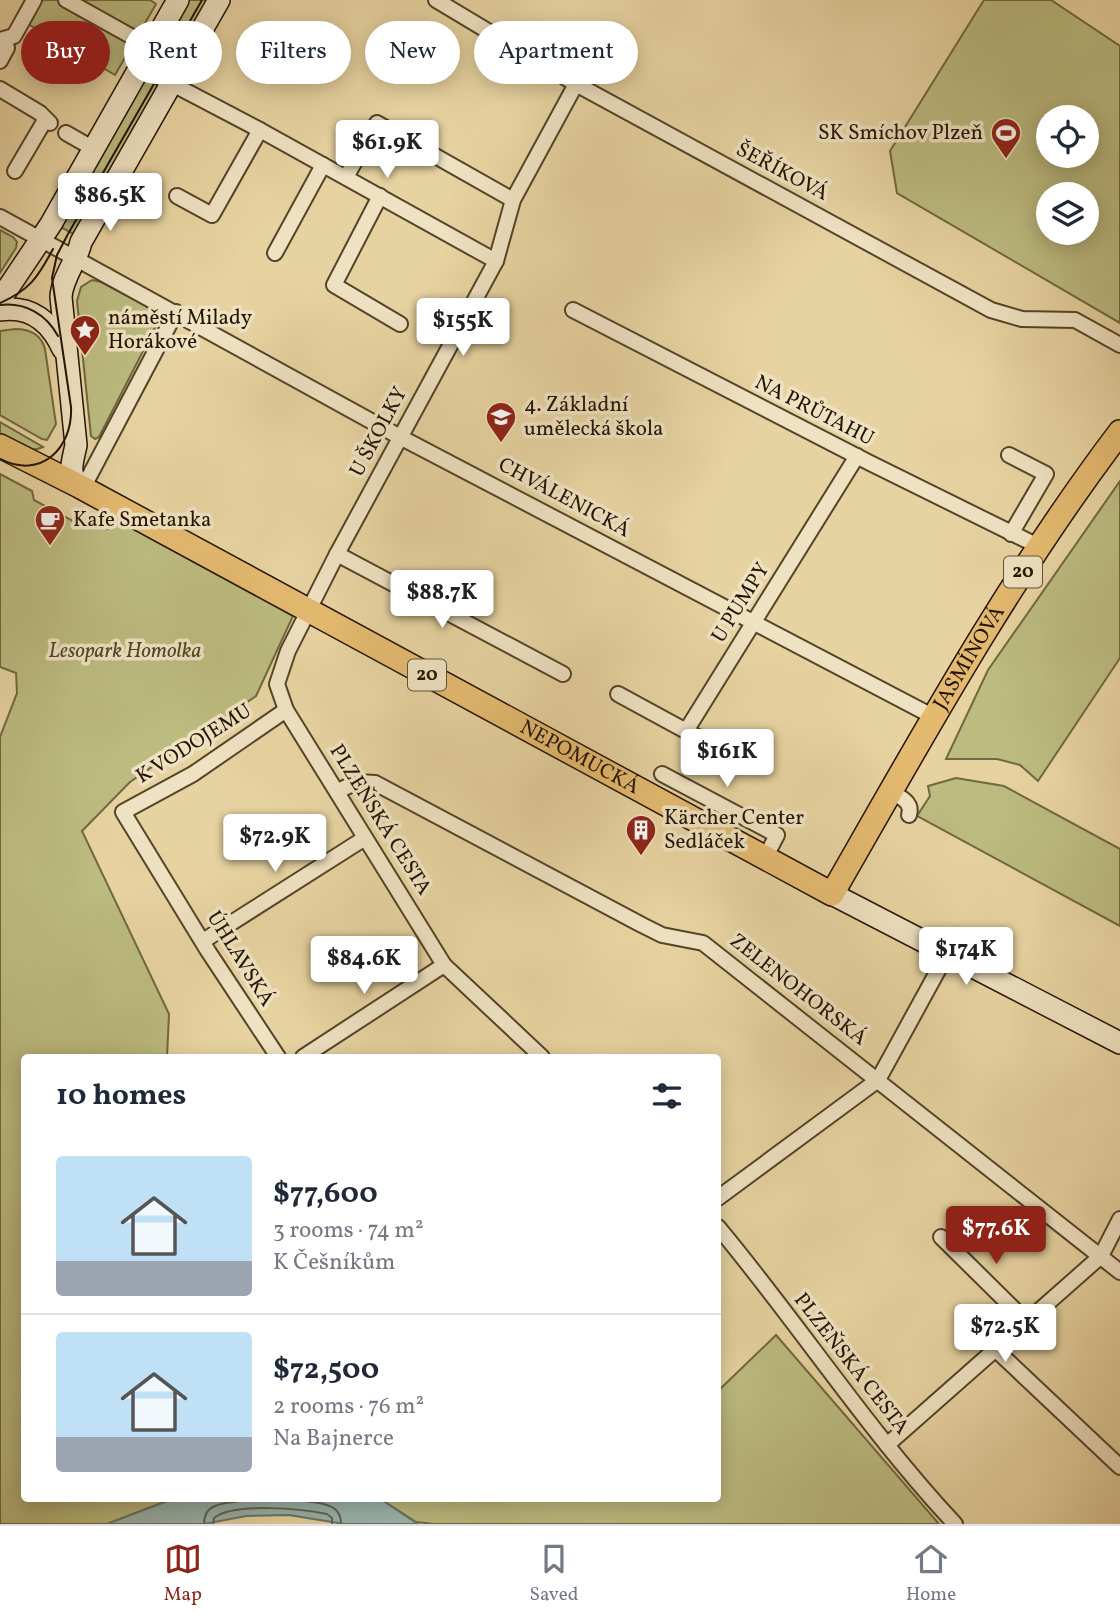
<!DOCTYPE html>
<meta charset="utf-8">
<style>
body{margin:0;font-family:Vollkorn,serif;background:#f6f6f7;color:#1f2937;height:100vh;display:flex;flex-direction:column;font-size:26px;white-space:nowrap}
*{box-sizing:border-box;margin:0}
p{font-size:23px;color:#747a83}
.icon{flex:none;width:38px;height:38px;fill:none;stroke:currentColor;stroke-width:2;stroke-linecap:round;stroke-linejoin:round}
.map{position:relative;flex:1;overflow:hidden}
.sheet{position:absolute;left:21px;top:1054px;width:700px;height:448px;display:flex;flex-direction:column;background:#fff;border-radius:7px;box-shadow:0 4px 18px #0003}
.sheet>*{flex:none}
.guide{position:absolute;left:21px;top:21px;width:700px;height:63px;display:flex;gap:14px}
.controls{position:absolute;left:1036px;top:105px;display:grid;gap:14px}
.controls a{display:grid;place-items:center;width:63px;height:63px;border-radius:50%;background:#fff;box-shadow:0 4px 18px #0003;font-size:35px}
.price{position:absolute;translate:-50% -60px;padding:0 16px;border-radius:7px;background:#fff;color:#222;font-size:23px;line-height:46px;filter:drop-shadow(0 2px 4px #0008)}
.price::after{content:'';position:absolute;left:50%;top:42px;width:21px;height:16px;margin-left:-10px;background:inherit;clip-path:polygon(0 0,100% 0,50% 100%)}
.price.active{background:#8f2418;color:#fff}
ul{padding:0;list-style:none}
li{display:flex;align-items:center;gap:21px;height:175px;padding:0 35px}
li+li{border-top:2px solid #e0e1e3}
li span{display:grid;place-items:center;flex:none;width:196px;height:140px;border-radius:7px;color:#555}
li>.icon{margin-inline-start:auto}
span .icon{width:84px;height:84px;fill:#fffc;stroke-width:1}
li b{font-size:30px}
h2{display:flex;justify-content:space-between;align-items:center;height:84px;padding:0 35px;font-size:30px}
.tag{padding:0 24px;border-radius:32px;background:#fff;box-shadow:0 4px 18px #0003;font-size:24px;line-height:63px}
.tag.active{background:#8f2418;color:#fff}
.menu{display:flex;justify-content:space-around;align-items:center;height:98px;border-top:2px solid #e0e1e3;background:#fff;font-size:19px;color:#747a83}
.menu a{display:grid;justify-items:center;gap:4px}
.menu .active{color:#8f2418}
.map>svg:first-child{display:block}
.green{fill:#bcbb80;stroke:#706840;stroke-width:2;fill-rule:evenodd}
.water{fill:#9ab6af;stroke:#6a7569;stroke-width:2}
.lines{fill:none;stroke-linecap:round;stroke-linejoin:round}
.shore{stroke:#5e6558;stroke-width:2}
.street-casing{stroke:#544428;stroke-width:18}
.secondary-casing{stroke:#231400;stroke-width:24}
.primary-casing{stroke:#231400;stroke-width:26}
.street{stroke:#efe2c2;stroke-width:14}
.secondary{stroke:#efe2c2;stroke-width:21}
.primary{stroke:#e4ba70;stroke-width:23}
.tram{stroke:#231400;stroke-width:2}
.labels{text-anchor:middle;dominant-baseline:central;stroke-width:7;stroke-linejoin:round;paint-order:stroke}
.shield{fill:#efe2c2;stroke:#60523a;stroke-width:2}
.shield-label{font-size:19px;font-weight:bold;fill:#231400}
.poi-label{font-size:21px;fill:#231400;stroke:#efe2c2;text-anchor:start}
.street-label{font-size:21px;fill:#231400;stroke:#efe2c2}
.park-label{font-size:21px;font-style:italic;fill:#514626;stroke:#efe2c2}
</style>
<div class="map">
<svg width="1120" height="1524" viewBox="0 0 1120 1524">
<rect width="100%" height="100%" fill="#e7d3a1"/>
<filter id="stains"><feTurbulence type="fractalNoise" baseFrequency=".00286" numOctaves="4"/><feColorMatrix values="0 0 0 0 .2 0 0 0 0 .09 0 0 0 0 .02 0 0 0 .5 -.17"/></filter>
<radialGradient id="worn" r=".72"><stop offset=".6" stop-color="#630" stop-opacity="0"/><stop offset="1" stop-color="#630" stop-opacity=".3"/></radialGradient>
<g class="green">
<path d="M 34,0 L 150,0 L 156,4 L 115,75 L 23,21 Z"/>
<path d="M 183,0 L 211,0 L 168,71 L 160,70 L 153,64 Z"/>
<path d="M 984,0 L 1051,0 L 1120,46 L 1120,323 L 897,193 L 890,151 ZM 1048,117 L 1087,117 L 1087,156 L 1048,156 ZM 1048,194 L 1087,194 L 1087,233 L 1048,233 Z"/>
<path d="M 145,78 L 150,79 L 159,87 L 79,237 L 55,224 Z"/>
<path d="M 0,230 L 13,237 L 17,242 L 16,248 L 0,273 Z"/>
<path d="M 92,280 L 101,282 L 156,311 L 160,318 L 99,437 L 95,439 L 91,436 L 77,301 L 81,287 Z"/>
<path d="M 15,329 C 30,329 41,334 45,349 L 56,424 L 47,440 L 42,439 L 0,415 L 0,331 Z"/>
<path d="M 0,422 L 43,447 C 27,455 14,442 0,434 Z"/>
<path d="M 0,474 L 32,491 L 34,500 L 82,526 L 85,520 L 91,519 L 108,529 L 115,519 L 293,616 L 256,696 L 130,782 L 82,831 L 169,1014 L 167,1057 L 24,1057 L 24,1498 L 175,1498 L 107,1524 L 0,1524 L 0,737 L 17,693 L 16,673 L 0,667 Z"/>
<path d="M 1120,481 L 1120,658 L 1038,781 L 1020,765 L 997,759 L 946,759 L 988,670 Z"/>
<path d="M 956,778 L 1004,786 L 1120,849 L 1120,926 L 917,816 L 930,796 L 928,786 Z"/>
<path d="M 776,1335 L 939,1524 L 434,1524 L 416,1522 L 379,1498 L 718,1498 L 718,1391 Z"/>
</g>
<path class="water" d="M 175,1498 L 379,1498 L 418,1524 L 344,1524 L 289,1515 L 246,1516 L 204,1524 L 107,1524 Z"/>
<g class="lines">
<g class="shore">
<path d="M 204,1524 C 204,1516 207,1509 215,1506 C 233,1498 320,1496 335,1509 C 340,1513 341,1518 341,1524"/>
<path d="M 213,1524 L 214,1518 C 233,1502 303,1509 327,1514 L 332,1518 L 332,1524"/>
</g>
<g class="street-casing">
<g id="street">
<path d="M 66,0 L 136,39"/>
<path d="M 436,0 L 576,84 L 991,310 L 1022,319 L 1075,320 L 1120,345"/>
<path d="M 0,40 L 14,36 L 34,0"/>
<path d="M 0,61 L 7,48 L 5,40"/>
<path d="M 140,67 L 260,130 L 496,261"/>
<path d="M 0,89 L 40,113 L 50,123"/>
<path d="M 66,133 L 94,149"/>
<path d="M 15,171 L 45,120"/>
<path d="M 346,177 L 377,123 L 513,200"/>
<path d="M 177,196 L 212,215 L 260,130"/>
<path d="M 380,196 L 334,285 L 400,324"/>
<path d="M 0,217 L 400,437 L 934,717"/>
<path d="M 275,253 L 323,165"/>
<path d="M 573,310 L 870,463 L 1038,546"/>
<path d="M 1009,455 L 1046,474 L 1011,534"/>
<path d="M 83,488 L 176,312"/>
<path d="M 337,554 L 563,674"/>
<path d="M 618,694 L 686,731"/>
<path d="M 729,753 L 686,731 L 857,456"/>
<path d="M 662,774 L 777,835 L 765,858"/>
<path d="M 891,791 C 901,798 913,802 909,815"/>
<path d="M 337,792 C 350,784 360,781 375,783 L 642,925 L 662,935 L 703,943 L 1120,1272"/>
<path d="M 203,941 L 365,838"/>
<path d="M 278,1057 L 208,951 L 123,812 L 193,774 L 286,710"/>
<path d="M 303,1057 L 444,965"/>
<path d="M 542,1057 L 444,965 L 286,710 L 277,684 L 288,651 L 337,554 L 496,261 L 513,200 L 576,84"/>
<path d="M 718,1198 L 878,1080 L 947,954"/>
<path d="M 718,1227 C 799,1324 868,1431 955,1524"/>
<path d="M 941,1237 L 1026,1321"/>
<path d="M 995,1349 L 1120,1467"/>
<path d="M 887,1445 L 1101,1256 L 1120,1219"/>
</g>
</g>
<g class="secondary-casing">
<g id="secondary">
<path d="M 0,300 L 51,224 L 178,0"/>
<path d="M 0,310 C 31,305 51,322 63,349"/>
<path d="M 79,486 C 67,472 73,461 76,445 L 61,297 C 62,278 77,261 81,242 L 219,0"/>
<path d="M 832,894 L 1120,1043"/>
</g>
</g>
<g class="primary-casing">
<g id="primary">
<path id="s1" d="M 0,446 L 79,486 L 832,894 C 922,737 1010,577 1120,432"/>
</g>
</g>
<use href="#street" class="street"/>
<use href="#secondary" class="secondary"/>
<use href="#primary" class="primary"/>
<g class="tram">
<path d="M 0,303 C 30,290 38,277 53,249"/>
<path d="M 0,305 C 25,302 46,314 58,336"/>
<path d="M 0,459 C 41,480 73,448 71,407 L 52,278 L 57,255 L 68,234 L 202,0"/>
</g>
</g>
<defs>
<g id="stadium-pin" transform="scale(1.575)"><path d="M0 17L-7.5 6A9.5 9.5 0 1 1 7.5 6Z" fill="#8f2418" stroke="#efe2c2"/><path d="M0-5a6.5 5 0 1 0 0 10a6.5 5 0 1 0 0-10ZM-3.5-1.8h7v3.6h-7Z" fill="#fff"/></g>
<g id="sight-pin" transform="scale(1.575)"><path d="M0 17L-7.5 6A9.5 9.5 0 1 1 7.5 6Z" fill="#8f2418" stroke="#efe2c2"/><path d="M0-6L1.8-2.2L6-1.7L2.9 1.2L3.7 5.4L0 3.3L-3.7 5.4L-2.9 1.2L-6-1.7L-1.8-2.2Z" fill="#fff"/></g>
<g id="school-pin" transform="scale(1.575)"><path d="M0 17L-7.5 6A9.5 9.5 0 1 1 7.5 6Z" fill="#8f2418" stroke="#efe2c2"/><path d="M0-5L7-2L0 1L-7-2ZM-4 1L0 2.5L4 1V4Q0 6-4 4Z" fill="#fff"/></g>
<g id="cafe-pin" transform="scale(1.575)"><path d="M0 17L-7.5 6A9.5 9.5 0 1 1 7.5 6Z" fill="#8f2418" stroke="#efe2c2"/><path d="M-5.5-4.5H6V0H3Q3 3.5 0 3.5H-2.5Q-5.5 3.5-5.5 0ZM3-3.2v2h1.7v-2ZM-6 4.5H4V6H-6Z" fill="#fff"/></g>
<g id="building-pin" transform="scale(1.575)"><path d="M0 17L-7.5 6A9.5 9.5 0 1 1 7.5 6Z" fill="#8f2418" stroke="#efe2c2"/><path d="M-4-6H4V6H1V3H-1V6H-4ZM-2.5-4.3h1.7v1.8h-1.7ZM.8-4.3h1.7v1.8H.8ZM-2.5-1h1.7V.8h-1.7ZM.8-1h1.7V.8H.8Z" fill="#fff"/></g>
</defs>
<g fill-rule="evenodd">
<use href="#stadium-pin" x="1006" y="133"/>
<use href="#sight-pin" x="85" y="330"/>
<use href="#school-pin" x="501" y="417"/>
<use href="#cafe-pin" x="50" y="520"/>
<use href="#building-pin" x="641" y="830"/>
</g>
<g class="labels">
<g class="shield">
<rect x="1004" y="556.5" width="38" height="31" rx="5"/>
<rect x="408" y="659.5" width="38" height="31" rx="5"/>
</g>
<g class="shield-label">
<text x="1023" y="572">20</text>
<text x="427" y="675">20</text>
</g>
<g class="poi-label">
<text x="983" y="133" text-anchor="end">SK Smíchov Plzeň</text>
<text x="108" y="318">náměstí Milady<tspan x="108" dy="24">Horákové</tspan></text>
<text x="524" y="405">4. Základní<tspan x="524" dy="24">umělecká škola</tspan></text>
<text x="73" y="520">Kafe Smetanka</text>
<text x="664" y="818">Kärcher Center<tspan x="664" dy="24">Sedláček</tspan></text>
</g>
<g class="street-label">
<text transform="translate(782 172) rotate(28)">ŠEŘÍKOVÁ</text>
<text transform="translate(814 411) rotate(27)">NA PRŮTAHU</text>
<text transform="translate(379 432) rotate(-62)">U ŠKOLKY</text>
<text transform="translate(564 498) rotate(28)">CHVÁLENICKÁ</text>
<text transform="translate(741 603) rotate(-58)">U PUMPY</text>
<text stroke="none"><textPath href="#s1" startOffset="1218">JASMÍNOVÁ</textPath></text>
<text transform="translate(194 744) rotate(-32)">K VODOJEMU</text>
<text stroke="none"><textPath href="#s1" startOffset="658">NEPOMUCKÁ</textPath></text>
<text transform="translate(380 820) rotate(58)">PLZEŇSKÁ CESTA</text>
<text transform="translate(240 959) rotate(58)">ÚHLAVSKÁ</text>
<text transform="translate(798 990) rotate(38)">ZELENOHORSKÁ</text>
<text transform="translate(851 1364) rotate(52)">PLZEŇSKÁ CESTA</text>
</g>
<g class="park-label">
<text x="125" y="651">Lesopark Homolka</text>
</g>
</g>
<rect width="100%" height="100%" filter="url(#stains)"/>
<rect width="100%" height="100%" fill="url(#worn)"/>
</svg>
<div class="controls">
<a><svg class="icon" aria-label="locate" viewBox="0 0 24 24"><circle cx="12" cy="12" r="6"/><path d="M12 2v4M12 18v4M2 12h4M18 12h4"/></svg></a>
<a><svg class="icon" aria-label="layers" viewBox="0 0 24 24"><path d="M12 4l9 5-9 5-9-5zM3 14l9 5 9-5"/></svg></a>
</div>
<b class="price" style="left:387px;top:180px">$61.9K</b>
<b class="price" style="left:110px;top:233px">$86.5K</b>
<b class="price" style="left:463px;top:358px">$155K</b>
<b class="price" style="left:442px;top:630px">$88.7K</b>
<b class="price" style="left:727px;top:789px">$161K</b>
<b class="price" style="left:275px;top:874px">$72.9K</b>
<b class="price" style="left:966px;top:987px">$174K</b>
<b class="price" style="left:364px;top:996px">$84.6K</b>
<b class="price active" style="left:996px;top:1266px">$77.6K</b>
<b class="price" style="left:1005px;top:1364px">$72.5K</b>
<div class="guide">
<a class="tag active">Buy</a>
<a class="tag">Rent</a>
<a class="tag">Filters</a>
<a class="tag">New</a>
<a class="tag">Apartment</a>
</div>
<section class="sheet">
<h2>10 homes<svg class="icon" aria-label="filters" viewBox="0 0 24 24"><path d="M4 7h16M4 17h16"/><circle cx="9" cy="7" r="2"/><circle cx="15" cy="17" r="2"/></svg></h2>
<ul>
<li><span style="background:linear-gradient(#bfe0f5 75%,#9aa5b1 0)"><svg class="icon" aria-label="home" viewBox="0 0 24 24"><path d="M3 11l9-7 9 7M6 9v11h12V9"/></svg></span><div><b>$77,600</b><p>3 rooms · 74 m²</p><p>K Češníkům</p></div></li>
<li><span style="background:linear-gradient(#bfe0f5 75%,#9aa5b1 0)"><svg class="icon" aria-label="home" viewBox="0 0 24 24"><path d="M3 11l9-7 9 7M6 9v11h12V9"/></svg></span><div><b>$72,500</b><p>2 rooms · 76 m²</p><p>Na Bajnerce</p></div></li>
</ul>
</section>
</div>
<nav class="menu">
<a class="active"><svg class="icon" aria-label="map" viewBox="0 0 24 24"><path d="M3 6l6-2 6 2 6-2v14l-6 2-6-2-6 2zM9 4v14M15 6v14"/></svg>Map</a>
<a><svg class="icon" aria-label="saved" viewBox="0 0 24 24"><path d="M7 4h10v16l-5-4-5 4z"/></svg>Saved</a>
<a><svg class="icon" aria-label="home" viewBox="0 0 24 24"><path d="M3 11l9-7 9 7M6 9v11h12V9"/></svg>Home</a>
</nav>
